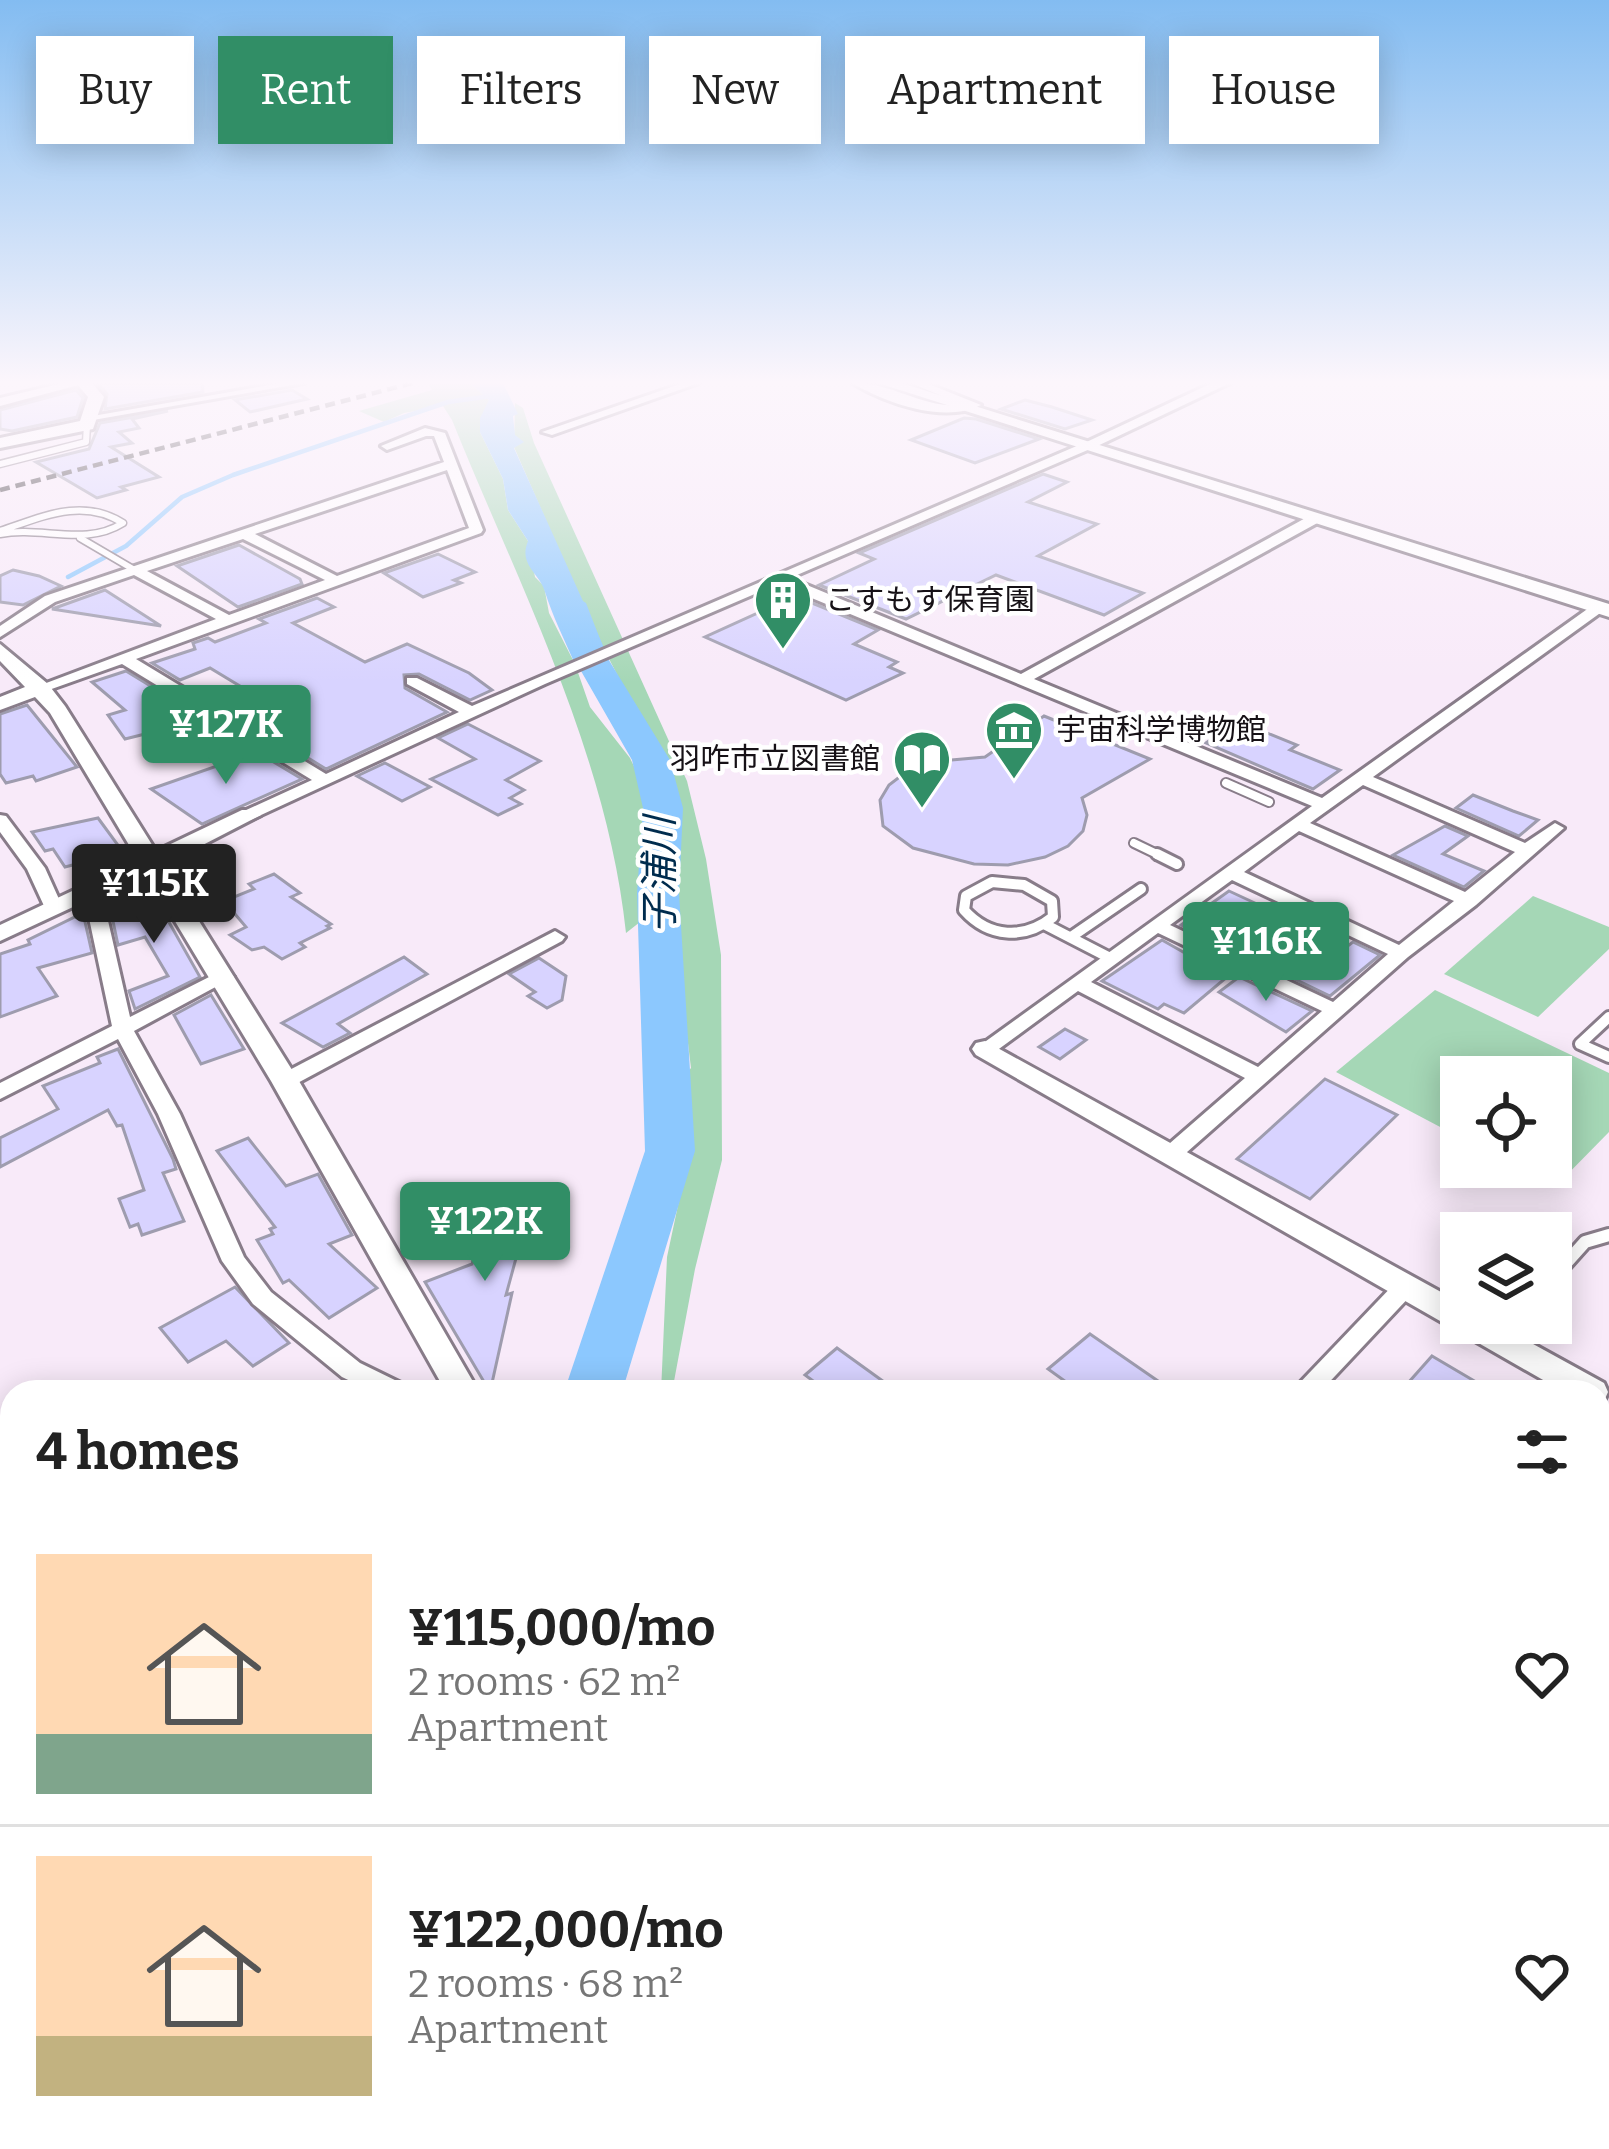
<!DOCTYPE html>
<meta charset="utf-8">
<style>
body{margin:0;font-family:Bitter,"Noto Sans JP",serif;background:#f6f6f6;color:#222;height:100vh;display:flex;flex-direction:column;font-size:45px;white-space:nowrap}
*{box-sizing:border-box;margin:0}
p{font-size:39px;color:#767676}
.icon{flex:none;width:66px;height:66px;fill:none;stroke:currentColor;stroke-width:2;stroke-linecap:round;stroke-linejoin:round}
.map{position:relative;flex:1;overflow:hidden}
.sheet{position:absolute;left:0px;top:1380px;width:1611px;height:771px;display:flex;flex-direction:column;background:#fff;border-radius:36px 36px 0 0;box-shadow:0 6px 30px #0003}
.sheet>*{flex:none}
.hud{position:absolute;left:36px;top:36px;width:1539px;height:108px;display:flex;gap:24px}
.controls{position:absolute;left:1440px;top:1056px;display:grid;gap:24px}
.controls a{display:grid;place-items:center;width:132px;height:132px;border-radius:0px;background:#fff;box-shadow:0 6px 30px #0003;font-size:60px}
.price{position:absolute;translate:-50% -102px;padding:0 27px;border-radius:12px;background:#318e66;color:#fff;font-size:39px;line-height:78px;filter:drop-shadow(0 3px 6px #0008)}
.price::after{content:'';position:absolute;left:50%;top:72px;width:36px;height:27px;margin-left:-18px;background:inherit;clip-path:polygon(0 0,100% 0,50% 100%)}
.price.active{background:#222;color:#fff}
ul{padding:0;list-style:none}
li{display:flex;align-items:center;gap:36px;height:300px;padding:0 36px}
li+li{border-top:3px solid #e0e0e0}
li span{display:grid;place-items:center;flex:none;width:336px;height:240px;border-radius:0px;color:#555}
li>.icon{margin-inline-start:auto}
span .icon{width:144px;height:144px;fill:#fffc;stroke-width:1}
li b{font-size:51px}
h2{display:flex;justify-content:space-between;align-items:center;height:144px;padding:0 36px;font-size:51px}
.tag{padding:0 42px;border-radius:0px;background:#fff;box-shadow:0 6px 30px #0003;font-size:42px;line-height:108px}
.tag.active{background:#318e66;color:#fff}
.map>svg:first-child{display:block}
.green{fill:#a5d7b6}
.water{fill:#8cc8fe}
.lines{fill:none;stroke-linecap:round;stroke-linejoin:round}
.stream{stroke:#8cc8fe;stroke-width:4.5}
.river{fill:#8cc8fe;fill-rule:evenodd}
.building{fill:#d8d3ff;stroke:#9e9cae;stroke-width:3}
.service-far3-casing{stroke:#887c89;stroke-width:9}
.service-far2-casing{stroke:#887c89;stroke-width:12}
.service-far1-casing{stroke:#887c89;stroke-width:16}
.service-casing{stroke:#887c89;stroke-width:18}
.minor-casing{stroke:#887c89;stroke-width:6}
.tertiary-casing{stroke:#887c89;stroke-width:6}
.secondary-casing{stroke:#887c89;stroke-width:6}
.service-far3{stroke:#fff;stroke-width:6}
.service-far2{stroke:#fff;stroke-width:8}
.service-far1{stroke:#fff;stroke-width:10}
.service{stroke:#fff;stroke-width:12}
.minor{fill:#fff;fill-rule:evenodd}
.tertiary{fill:#fff;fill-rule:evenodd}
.secondary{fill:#fff;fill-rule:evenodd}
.rail{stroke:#3b343b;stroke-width:4.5;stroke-dasharray:10 6;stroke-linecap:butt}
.labels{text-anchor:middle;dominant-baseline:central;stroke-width:9;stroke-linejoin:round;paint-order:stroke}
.far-poi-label{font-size:30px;fill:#161116;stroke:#fff;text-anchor:start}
.water-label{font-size:39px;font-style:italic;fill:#002c4e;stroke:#fff}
</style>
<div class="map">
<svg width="1609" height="2149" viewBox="0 0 1609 2149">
<rect width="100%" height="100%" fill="#f8eaf9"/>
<g class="green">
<path d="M 428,383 L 470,383 L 489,400 L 480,432 L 503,479 L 508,510 L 528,541 L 535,577 L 544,586 L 549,613 L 575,664 L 590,707 L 630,758 L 642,783 L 649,809 L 640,922 L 626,933 C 607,753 519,586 452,420 L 443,406 L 404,413 L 384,422 L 359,411 L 432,390 Z"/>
<path d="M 515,403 L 523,408 L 534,443 L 687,781 L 706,859 L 721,955 L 722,1160 L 695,1269 L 672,1392 L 661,1392 L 667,1257 L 690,1149 L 680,1137 L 681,1079 L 691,1068 L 669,887 L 677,866 L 672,797 L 649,736 L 592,626 L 514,447 Z"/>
<path d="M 1533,896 L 1609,927 L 1609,949 L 1538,1017 L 1444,974 Z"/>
<path d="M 1435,990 L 1609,1073 L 1609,1132 L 1555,1187 L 1516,1167 L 1551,1167 L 1551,1077 L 1461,1077 L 1461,1138 L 1336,1072 Z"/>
</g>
<path class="water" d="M 470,383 L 503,383 L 518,414 L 513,416 L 515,435 L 524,442 L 514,448 L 605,650 L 575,664 C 564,639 553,617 545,592 C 540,573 518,565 528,541 L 508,510 L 503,479 L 480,432 L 480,418 L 489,400 Z"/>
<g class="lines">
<path class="stream" d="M 68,577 L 126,546 L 182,497 L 233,475 L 448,402 L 491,396"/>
<g class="river">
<path d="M 101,383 L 143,383 L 139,388 L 0,423 L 0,407 Z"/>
<path d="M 570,593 L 586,603 L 607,657 L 670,760 L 683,808 L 679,893 L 695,1151 L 622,1392 L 564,1392 L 645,1151 L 637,893 L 643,808 L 632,760 L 573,657 L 554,603 Z"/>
<path d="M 293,2139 L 375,2139 L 371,2149 L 289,2149 Z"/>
</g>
</g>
<g class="building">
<path d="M 98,383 L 202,383 L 203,392 L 105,409 L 107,394 Z"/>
<path d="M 76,390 L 83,398 L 77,417 L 12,431 L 0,429 L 0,410 Z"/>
<path d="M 292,390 L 307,399 L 250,412 L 235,400 Z"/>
<path d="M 1025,400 L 1052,407 L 1092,420 L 1065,429 L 1001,409 Z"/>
<path d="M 168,411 L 132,419 L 139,428 L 119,432 L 132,443 L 111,447 L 159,477 L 121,487 L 126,490 L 97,498 L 36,462 L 89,449 L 100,423 Z"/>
<path d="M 964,418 L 976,419 L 1039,439 L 975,463 L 911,440 Z"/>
<path d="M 1043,474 L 1067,482 L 1028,502 L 1097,524 L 1038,556 L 1143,593 L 1104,615 L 996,575 L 906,619 L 819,585 L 874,559 L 859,553 Z"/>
<path d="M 239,545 L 300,579 L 302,584 L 238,607 L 177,566 Z"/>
<path d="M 438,554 L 475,572 L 454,580 L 461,583 L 423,597 L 384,573 Z"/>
<path d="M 13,570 L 39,576 L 61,586 L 23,605 L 0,602 L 0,576 Z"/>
<path d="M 105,590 L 161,626 L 52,609 Z"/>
<path d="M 795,596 L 878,630 L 854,644 L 897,662 L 889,667 L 903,673 L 846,700 L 705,637 Z"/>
<path d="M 317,598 L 334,607 L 293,623 L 365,662 L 407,644 L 469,673 L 492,690 L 470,700 L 419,674 L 404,675 L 405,688 L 447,712 L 326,769 L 233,712 L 263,700 L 210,668 L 180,680 L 152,663 L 195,649 L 193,643 L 208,638 L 215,642 L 266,623 L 259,619 Z"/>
<path d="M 126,671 L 180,704 L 161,710 L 165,716 L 157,718 L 165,729 L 125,739 L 108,715 L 125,710 L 92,682 Z"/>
<path d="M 27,705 L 77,767 L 36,781 L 33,776 L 6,783 L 0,774 L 0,714 Z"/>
<path d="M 1044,716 L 1150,759 L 1082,798 L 1087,815 L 1083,831 L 1068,846 L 1045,857 L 1008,865 L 974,864 L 913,848 L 883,826 L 880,800 L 889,785 L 906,772 L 929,762 L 985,757 Z"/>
<path d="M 1237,721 L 1297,745 L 1290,750 L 1340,770 L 1313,789 L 1206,743 Z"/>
<path d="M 468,724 L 540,761 L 506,780 L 524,790 L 510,798 L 521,804 L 498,815 L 431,779 L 475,759 L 438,738 Z"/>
<path d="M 257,752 L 302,779 L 202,824 L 151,789 Z"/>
<path d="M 385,763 L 430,787 L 402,801 L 357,776 Z"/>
<path d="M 1473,795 L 1513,811 L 1538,820 L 1519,836 L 1456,808 Z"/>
<path d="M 98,818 L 123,852 L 65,867 L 53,849 L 45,851 L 32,832 Z"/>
<path d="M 1445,826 L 1468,836 L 1443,854 L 1484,871 L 1464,887 L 1393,855 Z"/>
<path d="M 274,874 L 300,893 L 291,897 L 331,924 L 327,926 L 330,928 L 300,943 L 305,947 L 282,959 L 264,947 L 252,950 L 230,935 L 246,927 L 224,901 L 254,889 L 249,884 Z"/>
<path d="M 1229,891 L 1257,904 L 1212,940 L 1181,925 Z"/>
<path d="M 153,894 L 200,977 L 135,1009 L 129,991 L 168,976 L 145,937 L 118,945 L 110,907 Z"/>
<path d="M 83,913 L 92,953 L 38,968 L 57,996 L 0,1017 L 0,954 L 30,944 L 28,940 Z"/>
<path d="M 1303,928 L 1345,948 L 1353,942 L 1380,955 L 1330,996 L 1259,962 Z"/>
<path d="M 1162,940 L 1227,977 L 1184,1013 L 1164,1004 L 1158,1009 L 1102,981 Z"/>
<path d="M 404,957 L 427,974 L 338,1024 L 350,1033 L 323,1047 L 282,1023 Z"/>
<path d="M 539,958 L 566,976 L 562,1000 L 547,1008 L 528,996 L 535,992 L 509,974 Z"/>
<path d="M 1239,977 L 1312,1011 L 1286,1032 L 1219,992 Z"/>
<path d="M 211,995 L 244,1049 L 201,1064 L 174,1015 Z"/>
<path d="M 1065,1029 L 1086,1040 L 1060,1059 L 1039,1047 Z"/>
<path d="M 118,1049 L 173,1159 L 176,1169 L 163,1173 L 184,1221 L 142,1235 L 138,1224 L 130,1227 L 119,1199 L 144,1190 L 122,1125 L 117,1126 L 108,1110 L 0,1167 L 0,1138 L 58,1109 L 43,1086 L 100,1063 L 97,1057 Z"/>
<path d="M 1325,1079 L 1397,1115 L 1310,1199 L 1237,1159 Z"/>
<path d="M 248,1138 L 286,1186 L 318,1174 L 352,1235 L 329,1244 L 377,1288 L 329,1318 L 289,1280 L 283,1283 L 257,1240 L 273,1234 L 270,1229 L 275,1227 L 217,1151 Z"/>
<path d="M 493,1193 L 533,1196 L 506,1295 L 512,1293 L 490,1392 L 425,1282 L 472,1264 Z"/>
<path d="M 235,1287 L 289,1343 L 253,1366 L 226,1341 L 188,1362 L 160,1328 Z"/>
<path d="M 1090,1334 L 1174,1392 L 1080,1392 L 1048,1369 Z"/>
<path d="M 837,1348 L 898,1392 L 828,1392 L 805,1375 Z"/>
<path d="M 1432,1356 L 1493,1392 L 1400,1392 Z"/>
</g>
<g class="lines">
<g class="service-far3-casing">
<g id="service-far3">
<path d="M 0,464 L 86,442 L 87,425"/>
<path d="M 0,531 C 42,517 82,497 123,523 C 85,547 42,526 0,534"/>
<path d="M 80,538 L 138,572"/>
</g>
</g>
<g class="service-far2-casing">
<g id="service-far2">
<path d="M 1226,783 L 1269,802"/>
<path d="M 1134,843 L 1163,857"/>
</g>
</g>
<g class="service-far1-casing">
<g id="service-far1">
<path d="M 1157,854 L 1177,864"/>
<path d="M 992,882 L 1024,885 L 1052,901 L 1053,917 C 1024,940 989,938 964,910 L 966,896 Z"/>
<path d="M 1046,925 L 1110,958"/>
<path d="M 1071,937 L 1141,889"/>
<path d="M 1609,1017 L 1580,1044 L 1609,1057"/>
</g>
</g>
<g class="service-casing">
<path id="service" d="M 1551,1280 L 1585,1242 L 1609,1235"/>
</g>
<g class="minor-casing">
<g id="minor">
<path d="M 281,383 L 304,383 L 93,420 L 87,417 Z"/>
<path d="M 683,383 L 699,383 L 552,435 L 542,432 Z"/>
<path d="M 852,383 C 890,381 923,409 963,405 L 911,383 L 926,383 L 981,405 C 944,424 886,403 852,383 Z"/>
<path d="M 425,428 L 445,433 L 483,530 L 481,533 L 136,659 L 326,774 L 459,712 L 407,684 L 407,678 L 417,678 L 472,706 L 1086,442 L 1090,443 L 1090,449 L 790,578 L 1021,674 L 1311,515 L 1321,515 L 1321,521 L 1034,679 L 1322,798 L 1593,605 L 1603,605 L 1603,611 L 1373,777 L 1525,843 L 1555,823 L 1564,828 L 1476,905 L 1408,957 L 1178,1160 L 1170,1163 L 1159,1155 L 1162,1150 L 1245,1078 L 1078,991 L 992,1054 L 978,1054 L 975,1049 L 1312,806 L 778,584 L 545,684 L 250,820 L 241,815 L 244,811 L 312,780 L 122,664 L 46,691 L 41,693 L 33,688 L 216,619 L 134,575 L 55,602 L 0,637 L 0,626 L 45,596 L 444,462 L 434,436 L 426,436 L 387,450 L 381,446 ZM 447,470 L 469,528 L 337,576 L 255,534 ZM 243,539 L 325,580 L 229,615 L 147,571 ZM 1363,785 L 1515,852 L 1465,892 L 1310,823 ZM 1299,831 L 1454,901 L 1399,945 L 1244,872 ZM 1232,880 L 1388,954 L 1333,1002 L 1170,925 ZM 1158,933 L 1322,1011 L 1258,1067 L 1091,982 Z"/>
<path d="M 0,815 L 6,816 L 45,868 L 63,908 L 61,912 L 47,912 L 45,908 L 27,869 L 0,832 Z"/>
<path d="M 92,884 L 101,890 L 130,1017 L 217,973 L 224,971 L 234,977 L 134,1031 L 180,1114 L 244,1257 L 271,1292 L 360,1363 L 405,1385 L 409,1392 L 373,1392 L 342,1377 L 253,1304 L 222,1261 L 158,1114 L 118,1039 L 0,1099 L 0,1083 L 112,1026 L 83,890 Z"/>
<path d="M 555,931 L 565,937 L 562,941 L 292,1086 L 278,1086 L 274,1081 L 278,1076 Z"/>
<path d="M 1406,1277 L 1414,1280 L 1418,1286 L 1414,1292 L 1320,1392 L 1291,1392 L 1398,1280 Z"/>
<path d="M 12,1765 L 12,1799 L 0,1804 L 0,1770 Z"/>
<path d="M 170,2139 L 206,2139 L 202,2149 L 166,2149 Z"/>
</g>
</g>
<g class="tertiary-casing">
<g id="tertiary">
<path d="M 63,383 L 86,383 L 0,406 L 0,398 Z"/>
<path d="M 1212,383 L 1230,383 L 1091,449 L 1078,446 Z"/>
<path d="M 0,644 L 48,684 L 65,706 L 156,851 L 242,810 L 258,810 L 261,815 L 164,865 L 299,1081 L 479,1392 L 446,1392 L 271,1081 L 146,873 L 0,941 L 0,925 L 138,860 L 50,713 L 35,697 L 0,710 L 0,697 L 25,687 L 0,661 Z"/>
<path d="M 985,1041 L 1461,1303 L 1461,1323 L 1495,1323 L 1604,1383 L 1608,1392 L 1604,1401 L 1599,1403 L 1599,1392 L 1564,1392 L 976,1055 L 972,1049 L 976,1043 Z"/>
<path d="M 0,2071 L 12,2076 L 12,2139 L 57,2139 L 61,2149 L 12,2149 L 10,2133 L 0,2129 Z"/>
<path d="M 827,2139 L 873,2139 L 877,2149 L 831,2149 Z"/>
</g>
</g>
<g class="secondary-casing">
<g id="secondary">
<path d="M 76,383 L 92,383 L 104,397 L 93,429 L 0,448 L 0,438 L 80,421 L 88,397 Z"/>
<path d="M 878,383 L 901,383 L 1609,604 L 1609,617 Z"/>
</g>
</g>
<use href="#service-far3" class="service-far3"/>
<use href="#service-far2" class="service-far2"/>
<use href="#service-far1" class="service-far1"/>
<use href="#service" class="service"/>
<use href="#minor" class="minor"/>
<use href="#tertiary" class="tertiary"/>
<use href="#secondary" class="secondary"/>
<path class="rail" d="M 0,490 L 413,383"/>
</g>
<linearGradient id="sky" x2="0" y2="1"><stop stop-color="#83bcf1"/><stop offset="0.56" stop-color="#fcf6fc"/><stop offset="1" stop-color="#fcf6fc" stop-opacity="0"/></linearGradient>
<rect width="1609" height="683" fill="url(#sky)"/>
<defs>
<g id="building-pin" transform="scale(3)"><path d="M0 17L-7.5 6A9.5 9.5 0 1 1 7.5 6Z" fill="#318e66" stroke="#fff"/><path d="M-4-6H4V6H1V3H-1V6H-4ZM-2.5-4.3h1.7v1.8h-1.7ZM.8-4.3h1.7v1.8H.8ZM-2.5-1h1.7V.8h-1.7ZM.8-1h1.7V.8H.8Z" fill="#fff"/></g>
<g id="museum-pin" transform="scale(3)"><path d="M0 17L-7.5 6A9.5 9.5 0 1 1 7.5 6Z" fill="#318e66" stroke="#fff"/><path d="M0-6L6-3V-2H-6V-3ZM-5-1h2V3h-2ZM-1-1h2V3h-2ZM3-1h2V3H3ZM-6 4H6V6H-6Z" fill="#fff"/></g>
<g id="library-pin" transform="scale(3)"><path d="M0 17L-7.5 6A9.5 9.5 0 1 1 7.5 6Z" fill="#318e66" stroke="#fff"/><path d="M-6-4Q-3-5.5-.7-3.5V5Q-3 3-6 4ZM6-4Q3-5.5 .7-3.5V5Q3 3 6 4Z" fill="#fff"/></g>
</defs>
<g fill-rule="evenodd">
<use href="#building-pin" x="783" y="600"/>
<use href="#museum-pin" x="1014" y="730"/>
<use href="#library-pin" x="922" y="759"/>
</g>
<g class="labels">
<g class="far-poi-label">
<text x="825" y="600">こすもす保育園</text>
<text x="1056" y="730">宇宙科学博物館</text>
<text x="880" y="759" text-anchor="end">羽咋市立図書館</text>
</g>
<g class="water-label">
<text transform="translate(660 875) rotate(-90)">子浦川</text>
</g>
</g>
</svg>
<div class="controls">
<a><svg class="icon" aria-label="locate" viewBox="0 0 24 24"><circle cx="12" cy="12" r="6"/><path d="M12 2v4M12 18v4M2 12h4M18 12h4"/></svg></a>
<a><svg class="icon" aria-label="layers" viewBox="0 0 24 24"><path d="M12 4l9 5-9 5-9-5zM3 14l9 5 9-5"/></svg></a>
</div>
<b class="price" style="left:226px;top:787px">¥127K</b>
<b class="price active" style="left:154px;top:946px">¥115K</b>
<b class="price" style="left:1266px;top:1004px">¥116K</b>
<b class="price" style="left:485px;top:1284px">¥122K</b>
<div class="hud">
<a class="tag">Buy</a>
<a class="tag active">Rent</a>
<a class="tag">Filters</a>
<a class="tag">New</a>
<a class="tag">Apartment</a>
<a class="tag">House</a>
</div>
<section class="sheet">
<h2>4 homes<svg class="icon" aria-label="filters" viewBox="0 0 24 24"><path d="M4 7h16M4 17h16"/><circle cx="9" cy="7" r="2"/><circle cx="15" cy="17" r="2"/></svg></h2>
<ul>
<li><span style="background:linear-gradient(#ffd9b3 75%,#7fa58c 0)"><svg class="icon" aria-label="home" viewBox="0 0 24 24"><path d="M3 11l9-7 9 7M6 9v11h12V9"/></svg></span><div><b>¥115,000/mo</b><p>2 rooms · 62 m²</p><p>Apartment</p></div><svg class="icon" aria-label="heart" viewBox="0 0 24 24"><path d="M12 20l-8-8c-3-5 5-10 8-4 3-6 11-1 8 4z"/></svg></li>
<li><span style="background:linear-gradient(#ffd9b3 75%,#c2b280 0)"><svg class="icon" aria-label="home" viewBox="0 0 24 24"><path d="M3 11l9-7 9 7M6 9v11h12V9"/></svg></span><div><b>¥122,000/mo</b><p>2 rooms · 68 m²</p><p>Apartment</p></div><svg class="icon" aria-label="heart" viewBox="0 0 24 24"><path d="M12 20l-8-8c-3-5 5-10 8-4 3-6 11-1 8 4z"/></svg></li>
</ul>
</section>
</div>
